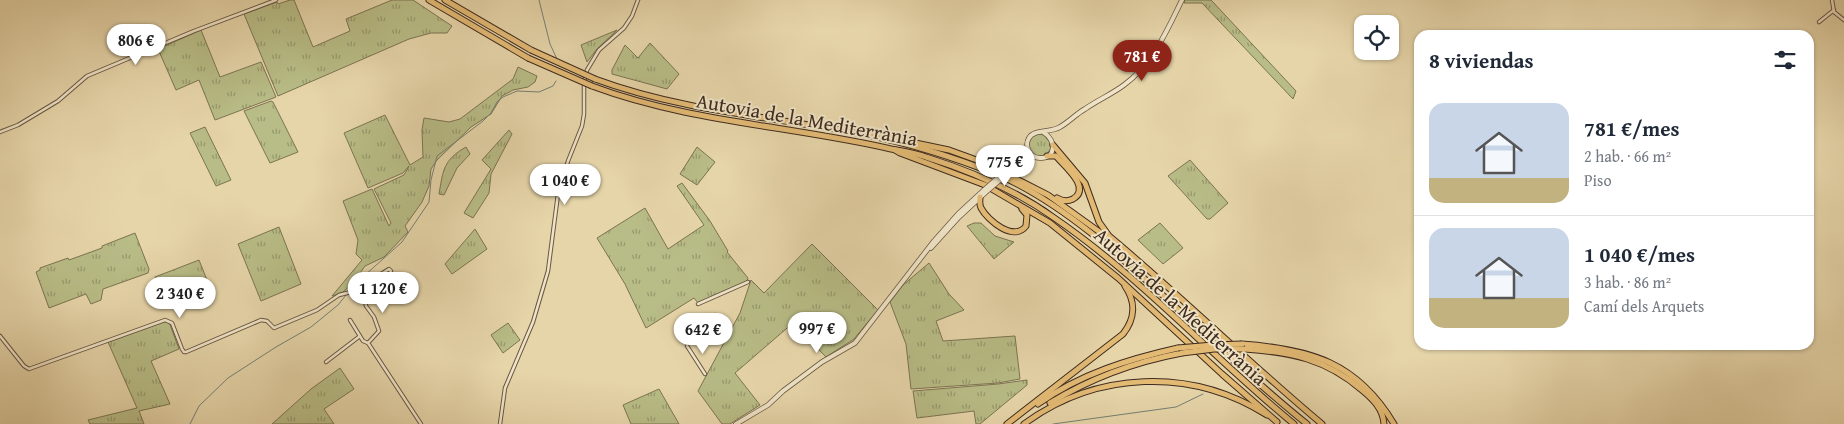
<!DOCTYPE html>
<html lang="es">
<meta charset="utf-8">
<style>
body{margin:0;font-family:"Gentium Book Plus",serif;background:#f2f2f3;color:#1f2937;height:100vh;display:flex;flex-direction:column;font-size:19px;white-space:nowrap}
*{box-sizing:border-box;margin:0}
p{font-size:16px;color:#747a83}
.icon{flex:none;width:28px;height:28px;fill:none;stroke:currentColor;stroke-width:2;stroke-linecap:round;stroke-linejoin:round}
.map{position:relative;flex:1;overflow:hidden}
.details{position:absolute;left:1414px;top:30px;width:400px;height:320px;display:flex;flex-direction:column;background:#fff;border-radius:15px;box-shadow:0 1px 4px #0004}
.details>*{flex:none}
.tools{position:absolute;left:1354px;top:15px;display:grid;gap:10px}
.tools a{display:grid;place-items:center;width:45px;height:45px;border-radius:10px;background:#fff;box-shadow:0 1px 4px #0004;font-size:25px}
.price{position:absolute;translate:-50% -42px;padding:0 11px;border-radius:18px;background:#fff;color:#222;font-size:16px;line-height:32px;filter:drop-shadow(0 1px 2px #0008)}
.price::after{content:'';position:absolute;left:50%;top:30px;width:15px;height:11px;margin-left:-8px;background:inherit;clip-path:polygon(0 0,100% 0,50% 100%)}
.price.current{background:#8f2418;color:#fff}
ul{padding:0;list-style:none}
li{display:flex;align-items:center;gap:15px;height:125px;padding:0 15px}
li+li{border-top:1px solid #e0e1e3}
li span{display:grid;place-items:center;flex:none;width:140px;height:100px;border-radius:15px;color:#555}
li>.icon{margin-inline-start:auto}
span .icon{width:60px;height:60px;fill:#fffc;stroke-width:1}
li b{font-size:21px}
h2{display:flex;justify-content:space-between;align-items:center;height:60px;padding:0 15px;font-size:21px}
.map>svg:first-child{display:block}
.grass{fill:url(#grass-tufts);stroke:#7c7452}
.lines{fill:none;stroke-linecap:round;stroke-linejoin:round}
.stream{stroke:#748075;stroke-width:1}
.minor-casing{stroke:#695642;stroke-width:4.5}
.tertiary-casing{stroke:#695642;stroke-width:5.5}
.motorway-casing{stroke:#3f2b1f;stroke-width:7}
.minor{stroke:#efe4c7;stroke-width:2.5}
.tertiary{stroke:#efe4c7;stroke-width:4}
.motorway{stroke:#e3ba74;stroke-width:5}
.tertiary-bridge-casing{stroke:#695642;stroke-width:5.5;stroke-linecap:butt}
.motorway-bridge-casing{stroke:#3f2b1f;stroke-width:7;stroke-linecap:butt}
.tertiary-bridge{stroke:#efe4c7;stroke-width:4}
.motorway-bridge{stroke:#e3ba74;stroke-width:5}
.labels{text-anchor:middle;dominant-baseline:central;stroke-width:4;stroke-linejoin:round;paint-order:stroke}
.street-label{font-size:20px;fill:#3f2b1f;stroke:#efe4c7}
</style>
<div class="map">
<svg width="1844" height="424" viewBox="0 0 1844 424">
<defs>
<pattern id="grass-tufts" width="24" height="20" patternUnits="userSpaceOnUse" patternTransform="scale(1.25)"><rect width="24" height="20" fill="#b8bc86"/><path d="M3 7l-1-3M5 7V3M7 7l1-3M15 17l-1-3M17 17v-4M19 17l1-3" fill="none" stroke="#97996d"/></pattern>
</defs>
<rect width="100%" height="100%" fill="#e6d5a9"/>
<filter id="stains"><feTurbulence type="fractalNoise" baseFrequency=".004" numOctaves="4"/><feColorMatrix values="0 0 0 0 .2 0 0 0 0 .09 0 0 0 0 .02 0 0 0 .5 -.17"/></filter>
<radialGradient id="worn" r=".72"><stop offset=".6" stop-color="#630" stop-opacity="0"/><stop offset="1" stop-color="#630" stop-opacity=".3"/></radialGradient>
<g class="grass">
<path d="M 290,0 L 294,0 L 313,47 L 350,31 L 346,19 L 392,0 L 413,0 L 452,26 L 447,33 L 431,33 L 409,39 L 278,96 L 244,14 L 277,2 L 278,4 Z"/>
<path d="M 1185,0 L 1211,0 L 1296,91 L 1293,99 L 1202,3 L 1184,3 Z"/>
<path d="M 201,30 L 220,77 L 261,62 L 276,97 L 215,120 L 199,80 L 176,90 L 158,49 Z"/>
<path d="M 617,30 L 597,49 L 587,62 L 581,45 Z"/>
<path d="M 650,43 L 679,74 L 667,89 L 612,74 L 612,70 L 625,45 L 638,58 Z"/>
<path d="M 518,67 L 537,76 L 535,82 L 528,87 L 513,90 L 502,96 L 491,114 L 471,127 L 437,160 L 431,169 L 429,186 L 422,202 L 405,226 L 408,232 L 384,257 L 365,266 L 353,283 L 343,292 L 332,296 L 362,260 L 356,254 L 358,240 L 343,201 L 372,189 L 389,226 L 391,223 L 374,189 L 404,175 L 409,166 L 403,173 L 368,188 L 344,133 L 385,115 L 410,165 L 423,157 L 422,130 L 424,118 L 449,122 L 460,119 L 513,79 Z"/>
<path d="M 271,101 L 273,102 L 298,152 L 270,163 L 244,111 Z"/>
<path d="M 205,127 L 231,180 L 216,186 L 190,133 Z"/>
<path d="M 509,130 L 512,134 L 491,174 L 489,193 L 473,218 L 464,213 L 491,169 L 482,160 Z"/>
<circle cx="1040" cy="145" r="11"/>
<path d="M 466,147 L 470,154 L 457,168 L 444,195 L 439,194 C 443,171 443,160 466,147 Z"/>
<path d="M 697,147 L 715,162 L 697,185 L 680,174 Z"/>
<path d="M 1190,160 L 1228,203 L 1210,219 L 1207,219 L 1168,176 Z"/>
<path d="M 682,183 L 710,221 L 728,251 L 727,252 L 748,278 L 747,281 L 698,303 L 694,298 L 646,328 L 625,284 L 597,238 L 645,208 L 668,249 L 704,225 L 677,186 Z"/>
<path d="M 974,223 L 981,223 L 995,236 L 1014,242 L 994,259 L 967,226 Z"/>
<path d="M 1160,223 L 1183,248 L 1163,264 L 1138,240 Z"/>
<path d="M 279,227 L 301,284 L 261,301 L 238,244 Z"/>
<path d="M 475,229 L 487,249 L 452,274 L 445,264 Z"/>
<path d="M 135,233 L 149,269 L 148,273 L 103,289 L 101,300 L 91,304 L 86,294 L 49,308 L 36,272 L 40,270 L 40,268 L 68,258 L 69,260 L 102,248 L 102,246 Z"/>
<path d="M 812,244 L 878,310 L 854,339 L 826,357 L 793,323 L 735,373 L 760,405 L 730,424 L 722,424 L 698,391 L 740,313 L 751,280 L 764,293 Z"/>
<path d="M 199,260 L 207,280 L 163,298 L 155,277 Z"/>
<path d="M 929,263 L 949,294 L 964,310 L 936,321 L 943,341 L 1015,336 L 1020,379 L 998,383 L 911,389 L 906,344 L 890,302 L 903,285 Z"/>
<path d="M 716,313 L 719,318 L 724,315 L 727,323 L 687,345 L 677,331 Z"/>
<path d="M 164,322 L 169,322 L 179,349 L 151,361 L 170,404 L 139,411 L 144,424 L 90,424 L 88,420 L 137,408 L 108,342 Z"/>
<path d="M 508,323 L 520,340 L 503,353 L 491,335 Z"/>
<path d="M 340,368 L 354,389 L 324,409 L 334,424 L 272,424 L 311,389 Z"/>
<path d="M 1027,380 L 1027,385 L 980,424 L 976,424 L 974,411 L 917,418 L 913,391 L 998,384 Z"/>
<path d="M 659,389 L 679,424 L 631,424 L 623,405 Z"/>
</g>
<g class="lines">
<g class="stream">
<path d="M 539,0 L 550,44 L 557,59"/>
<path d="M 190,424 L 199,406 L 228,378 L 276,347 L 311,327 L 338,305 L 355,284 L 402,242 L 429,202 L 431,180 L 437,156 L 483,121 L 491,113 L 497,102 L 503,97 L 517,91 L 539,92 L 553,86 L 556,81"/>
<path d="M 1053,424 L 1176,407 L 1203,394"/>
</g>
<g class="minor-casing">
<g id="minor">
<path d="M 1832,0 L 1834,12 L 1844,20"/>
<path d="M 1819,22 L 1834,10"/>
<path d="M 0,132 L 18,125 L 58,101 L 87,76 L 194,31 L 276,0"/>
<path d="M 698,304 L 748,282"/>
<path d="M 350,320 L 363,341 L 368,343"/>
<path d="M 0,336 L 24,366 L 29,369 L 165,320 L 172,323 L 182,349 L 184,352 L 186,352 L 261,320 L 267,321 L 274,328 L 317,310 L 339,295 L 355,291 L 389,269 L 391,271 C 385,283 370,288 365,301 L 366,306 L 374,317 L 379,331 L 368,343 L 421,424"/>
<path d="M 687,346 L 705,374"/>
<path d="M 326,362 L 360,336"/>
<path d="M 500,424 L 505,388 L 533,322 L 548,271 L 558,194 L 568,161 L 582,126 L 584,114 L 584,82 L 587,70 L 599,50 L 624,28 L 632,16 L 638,0"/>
</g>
</g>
<g class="tertiary-casing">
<g id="tertiary">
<path d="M 1043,132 C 1057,140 1056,159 1040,158 C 1030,158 1024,146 1029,138 C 1034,129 1051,133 1060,127 C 1069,122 1076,114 1085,109 C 1098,100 1112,94 1124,85 C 1153,64 1167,30 1182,0"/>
<path d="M 1010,167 L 1022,157 L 1027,149"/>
<path d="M 1013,169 L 1022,161 L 1033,156"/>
<path d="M 931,248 L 959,217 L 986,192"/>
<path d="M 736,424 L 768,405 L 783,391 L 822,362 L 855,343 L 934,241 L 958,214 L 984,190"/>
</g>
</g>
<g class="motorway-casing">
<g id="motorway">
<path d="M 429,0 L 528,58"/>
<path d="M 445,0 L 531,50"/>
<path d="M 595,79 C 681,111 774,117 863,134 C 908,143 953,157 996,174 C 1063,202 1129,264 1182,313 C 1223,351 1263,389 1307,424"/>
<path d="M 592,86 C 688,122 792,126 891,149 C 903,151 915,153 926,157 C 971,171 1015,190 1053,217 C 1141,277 1212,357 1294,424"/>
<path d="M 882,136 L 949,150 L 985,163 L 1048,195 L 1108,238"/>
<path d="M 1053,145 L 1085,183 L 1099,222 L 1109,236 C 1181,296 1249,363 1322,424"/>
<path d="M 895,150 L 900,153 L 985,185 L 1050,223 L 1118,278 L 1222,374 L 1277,422"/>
<path d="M 1047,156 L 1056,156 C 1064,166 1092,188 1073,199 C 1067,202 1062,201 1057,198"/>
<path d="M 980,197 C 980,201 979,204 981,208 C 988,221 1014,242 1026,226 L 1027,215 L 1022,209"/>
<path d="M 1242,344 C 1310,349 1357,362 1394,424"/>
<path d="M 1245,349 C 1291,352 1326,359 1362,390 C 1373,399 1383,409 1384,424"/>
<path d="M 1050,403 C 1091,378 1134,362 1182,353"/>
<path d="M 1038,404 C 1080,374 1129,359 1178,348"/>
<path d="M 1007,424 L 1123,334 C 1135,319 1136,302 1125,286"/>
<path d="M 1024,424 C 1096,371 1191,367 1267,415"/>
</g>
</g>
<use href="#minor" class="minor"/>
<use href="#tertiary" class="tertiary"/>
<use href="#motorway" class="motorway"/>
<g class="tertiary-bridge-casing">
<g id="tertiary-bridge">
<path d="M 984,190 L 1010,167"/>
<path d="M 986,192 L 1013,169"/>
</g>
</g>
<g class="motorway-bridge-casing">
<g id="motorway-bridge">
<path d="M 531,50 L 595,79"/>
<path d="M 528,58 L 592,86"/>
<path d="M 1178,348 L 1213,345 L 1242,344"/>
<path d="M 1182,353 L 1214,349 L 1245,349"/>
</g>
</g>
<use href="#tertiary-bridge" class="tertiary-bridge"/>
<use href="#motorway-bridge" class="motorway-bridge"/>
</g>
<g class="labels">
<g class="street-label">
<text transform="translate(807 119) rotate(10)">Autovia de la Mediterrània</text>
<text transform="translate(1181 306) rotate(42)">Autovia de la Mediterrània</text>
</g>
</g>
<rect width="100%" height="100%" filter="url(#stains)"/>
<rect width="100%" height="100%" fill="url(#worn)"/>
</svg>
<div class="tools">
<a><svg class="icon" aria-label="locate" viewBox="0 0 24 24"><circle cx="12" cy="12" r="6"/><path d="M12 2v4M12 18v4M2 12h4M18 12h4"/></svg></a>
</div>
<b class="price" style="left:136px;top:66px">806 €</b>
<b class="price current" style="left:1142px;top:82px">781 €</b>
<b class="price" style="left:1005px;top:187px">775 €</b>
<b class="price" style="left:565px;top:206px">1 040 €</b>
<b class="price" style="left:383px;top:314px">1 120 €</b>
<b class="price" style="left:180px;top:319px">2 340 €</b>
<b class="price" style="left:817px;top:354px">997 €</b>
<b class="price" style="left:703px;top:355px">642 €</b>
<section class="details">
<h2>8 viviendas<svg class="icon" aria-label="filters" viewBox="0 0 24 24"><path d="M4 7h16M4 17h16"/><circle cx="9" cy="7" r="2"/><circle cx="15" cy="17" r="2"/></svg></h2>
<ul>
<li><span style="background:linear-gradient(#c9d6e8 75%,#c2b280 0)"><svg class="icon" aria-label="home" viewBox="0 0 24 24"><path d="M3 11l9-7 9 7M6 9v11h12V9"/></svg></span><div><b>781 €/mes</b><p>2 hab. · 66 m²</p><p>Piso</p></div></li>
<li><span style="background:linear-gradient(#c9d6e8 70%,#c2b280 0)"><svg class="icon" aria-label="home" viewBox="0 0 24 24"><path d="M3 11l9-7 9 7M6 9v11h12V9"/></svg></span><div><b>1 040 €/mes</b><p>3 hab. · 86 m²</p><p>Camí dels Arquets</p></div></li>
</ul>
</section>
</div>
